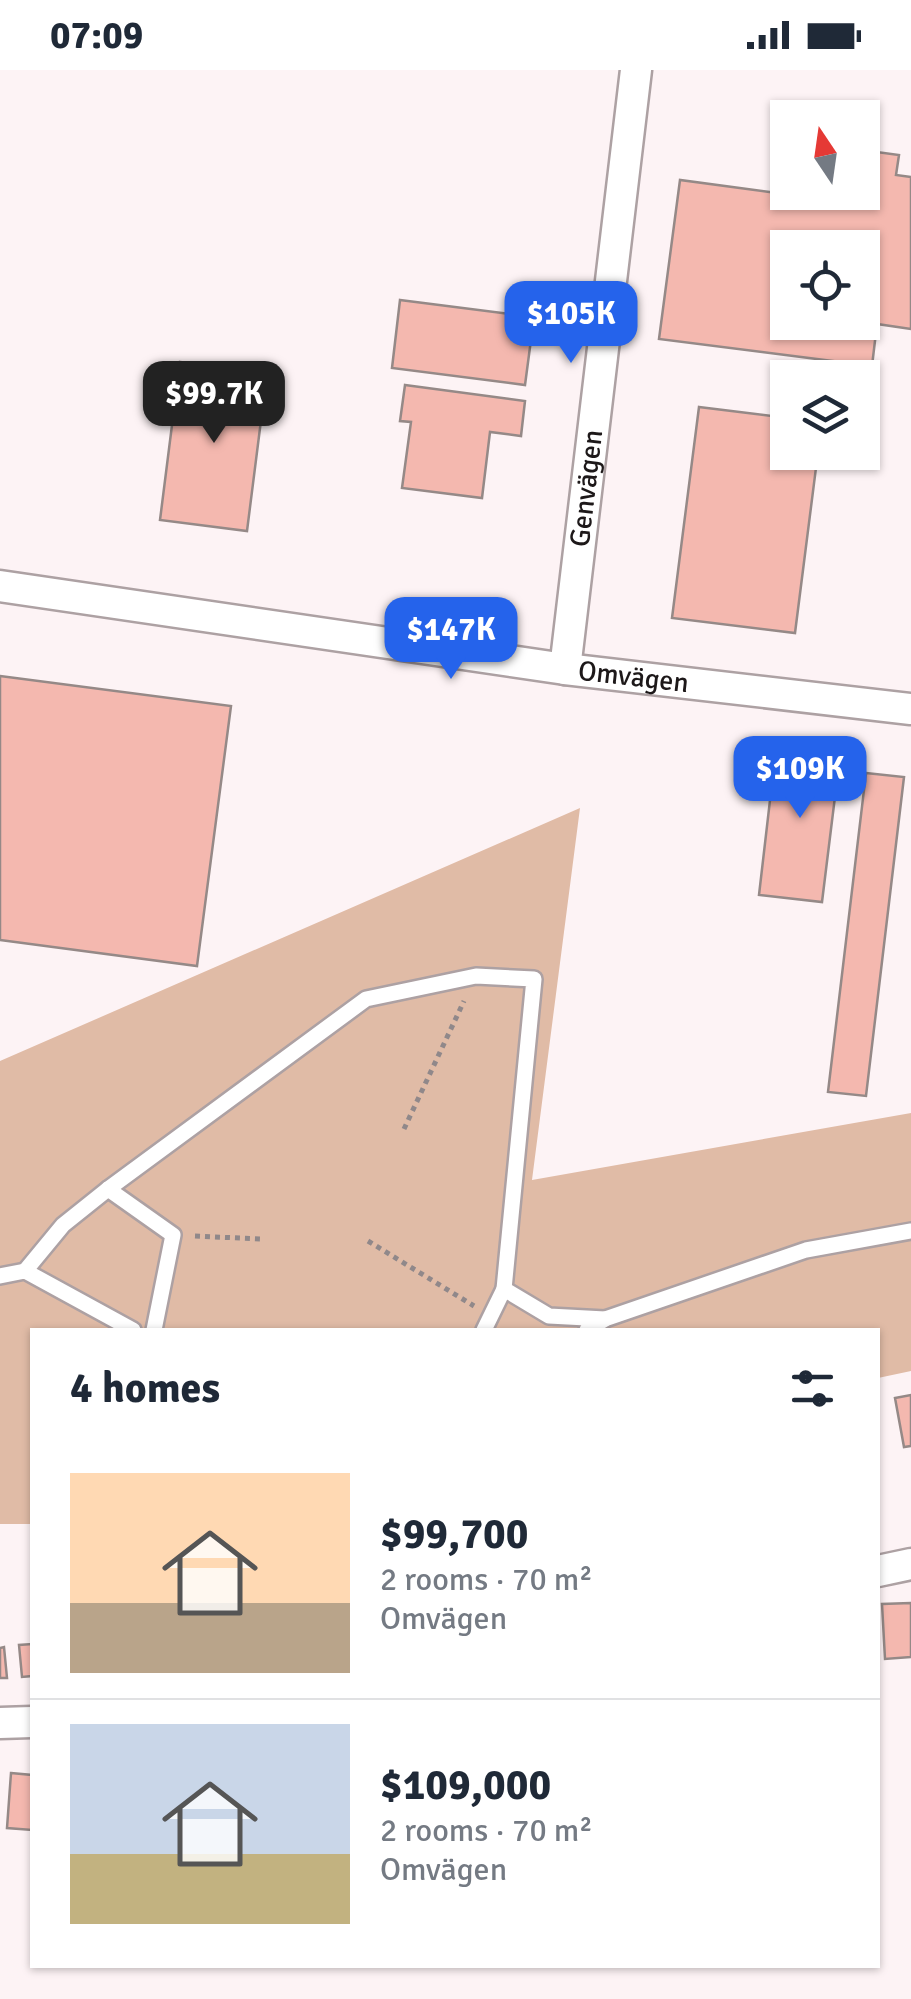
<!DOCTYPE html>
<meta charset="utf-8">
<style>
body{margin:0;font-family:Signika,sans-serif;background:#f2f2f3;color:#1f2937;height:100vh;display:flex;flex-direction:column;font-size:38px;white-space:nowrap}
*{box-sizing:border-box;margin:0}
p{font-size:32px;color:#747a83}
.icon{flex:none;width:55px;height:55px;fill:none;stroke:currentColor;stroke-width:2;stroke-linecap:round;stroke-linejoin:round}
.map{position:relative;flex:1;overflow:hidden}
.side{position:absolute;left:30px;top:1258px;width:850px;height:640px;display:flex;flex-direction:column;background:#fff;border-radius:0px;box-shadow:0 2px 8px #0004}
.side>*{flex:none}
.needle{width:65px;rotate:347deg}
.controls{position:absolute;left:770px;top:30px;display:grid;gap:20px}
.controls a{display:grid;place-items:center;width:110px;height:110px;border-radius:0px;background:#fff;box-shadow:0 2px 8px #0004;font-size:50px}
.price{position:absolute;translate:-50% -85px;padding:0 22px;border-radius:20px;background:#2563eb;color:#fff;font-size:32px;line-height:65px;filter:drop-shadow(0 2px 5px #0008)}
.price::after{content:'';position:absolute;left:50%;top:60px;width:30px;height:22px;margin-left:-15px;background:inherit;clip-path:polygon(0 0,100% 0,50% 100%)}
.price.on{background:#222;color:#fff}
ul{padding:0;list-style:none}
li{display:flex;align-items:center;gap:30px;height:250px;padding:0 40px}
li+li{border-top:2px solid #e0e1e3}
li span{display:grid;place-items:center;flex:none;width:280px;height:200px;border-radius:0px;color:#555}
li>.icon{margin-inline-start:auto}
span .icon{width:120px;height:120px;fill:#fffc;stroke-width:1}
li b{font-size:42px}
h2{display:flex;justify-content:space-between;align-items:center;height:120px;padding:0 40px;font-size:42px}
.status{display:flex;justify-content:space-between;align-items:center;height:70px;padding:0 50px;background:#fff;direction:ltr}
.status svg{height:28px;fill:currentColor}
.map>svg:first-child{display:block}
.green{fill:#e0bba6}
.building{fill:#f4b8af;stroke:#958987;stroke-width:2.5;fill-rule:evenodd}
.lines{fill:none;stroke-linecap:round;stroke-linejoin:round}
.lane-casing{stroke:#ada1a3;stroke-width:20}
.street-casing{stroke:#ada1a3;stroke-width:35}
.path{stroke:#90888a;stroke-width:5;stroke-dasharray:5 5;stroke-linecap:butt}
.lane{stroke:#fff;stroke-width:15}
.street{stroke:#fff;stroke-width:30}
.labels{text-anchor:middle;dominant-baseline:central;stroke-width:10;stroke-linejoin:round;paint-order:stroke}
.street-label{font-size:28px;fill:#1d1819;stroke:#fdf3f5}
</style>
<div class="status"><b>07:09</b><svg viewBox="0 0 49 12"><path d="M0 12V9h3v3zM5 12V6h3v6zM10 12V3h3v9zM15 12V0h3v12zM26 1h20v11H26zM47 4h2v5h-2z"/></svg></div>
<div class="map">
<svg width="911" height="1929" viewBox="0 0 911 1929">
<rect width="100%" height="100%" fill="#fdf3f5"/>
<path class="green" d="M 580,738 L 532,1110 L 911,1043 L 911,1301 L 878,1308 L 878,1260 L 32,1260 L 32,1454 L 0,1454 L 0,991 Z"/>
<g class="building">
<path d="M 862,80 L 899,85 L 896,105 L 911,107 L 911,259 L 877,254 L 872,296 L 659,269 L 680,110 L 785,124 L 788,108 L 788,122 L 862,122 ZM 788,178 L 862,178 L 862,252 L 788,252 Z"/>
<path d="M 400,230 L 534,247 L 525,315 L 392,298 Z"/>
<path d="M 180,292 L 267,303 L 247,461 L 160,450 Z"/>
<path d="M 405,315 L 525,331 L 521,366 L 490,362 L 482,428 L 402,418 L 411,352 L 400,351 Z"/>
<path d="M 699,337 L 788,348 L 788,382 L 818,382 L 795,563 L 672,548 Z"/>
<path d="M 0,606 L 231,636 L 197,896 L 0,870 Z"/>
<path d="M 777,670 L 841,678 L 822,832 L 759,825 Z"/>
<path d="M 866,703 L 904,707 L 866,1026 L 828,1022 Z"/>
<path d="M 911,1325 L 911,1376 L 904,1377 L 895,1328 Z"/>
<path d="M 911,1533 L 911,1587 L 885,1589 L 882,1534 Z"/>
<path d="M 32,1574 L 32,1606 L 22,1607 L 19,1575 Z"/>
<path d="M 4,1577 L 7,1608 L 0,1608 L 0,1578 Z"/>
<path d="M 11,1703 L 32,1705 L 32,1760 L 7,1758 Z"/>
</g>
<g class="lines">
<g class="lane-casing">
<g id="lane">
<path d="M 108,1119 L 173,1165 L 154,1260"/>
<path d="M 25,1201 L 63,1155 L 108,1119 L 366,929 L 476,906 L 534,909 L 504,1219 L 549,1246 L 605,1249"/>
<path d="M 0,1206 L 25,1201 L 133,1260"/>
<path d="M 484,1260 L 504,1219"/>
<path d="M 587,1260 L 605,1249 L 806,1180 L 911,1161"/>
</g>
</g>
<g class="street-casing">
<g id="street">
<path id="s1" d="M 0,516 L 565,599 L 911,639"/>
<path id="s2" d="M 565,599 L 636,0"/>
<path d="M 878,1501 L 911,1494"/>
<path d="M 0,1653 L 32,1652"/>
</g>
</g>
<g class="path">
<path d="M 404,1059 L 464,931"/>
<path d="M 195,1166 L 260,1169"/>
<path d="M 368,1171 L 474,1236"/>
</g>
<use href="#lane" class="lane"/>
<use href="#street" class="street"/>
</g>
<g class="labels">
<g class="street-label">
<text stroke="none"><textPath href="#s2" startOffset="182">Genvägen</textPath></text>
<text stroke="none"><textPath href="#s1" startOffset="640">Omvägen</textPath></text>
</g>
</g>
</svg>
<div class="controls">
<a><svg class="needle" viewBox="-14 -14 28 28"><path d="M0-13l5 13h-10z" fill="#e53935"/><path d="M0 13l5-13h-10z" fill="#747a83"/></svg></a>
<a><svg class="icon" aria-label="locate" viewBox="0 0 24 24"><circle cx="12" cy="12" r="6"/><path d="M12 2v4M12 18v4M2 12h4M18 12h4"/></svg></a>
<a><svg class="icon" aria-label="layers" viewBox="0 0 24 24"><path d="M12 4l9 5-9 5-9-5zM3 14l9 5 9-5"/></svg></a>
</div>
<b class="price" style="left:571px;top:296px">$105K</b>
<b class="price on" style="left:214px;top:376px">$99.7K</b>
<b class="price" style="left:451px;top:612px">$147K</b>
<b class="price" style="left:800px;top:751px">$109K</b>
<section class="side">
<h2>4 homes<svg class="icon" aria-label="filters" viewBox="0 0 24 24"><path d="M4 7h16M4 17h16"/><circle cx="9" cy="7" r="2"/><circle cx="15" cy="17" r="2"/></svg></h2>
<ul>
<li><span style="background:linear-gradient(#ffd9b3 65%,#b9a48a 0)"><svg class="icon" aria-label="home" viewBox="0 0 24 24"><path d="M3 11l9-7 9 7M6 9v11h12V9"/></svg></span><div><b>$99,700</b><p>2 rooms · 70 m²</p><p>Omvägen</p></div></li>
<li><span style="background:linear-gradient(#c9d6e8 65%,#c2b280 0)"><svg class="icon" aria-label="home" viewBox="0 0 24 24"><path d="M3 11l9-7 9 7M6 9v11h12V9"/></svg></span><div><b>$109,000</b><p>2 rooms · 70 m²</p><p>Omvägen</p></div></li>
</ul>
</section>
</div>
